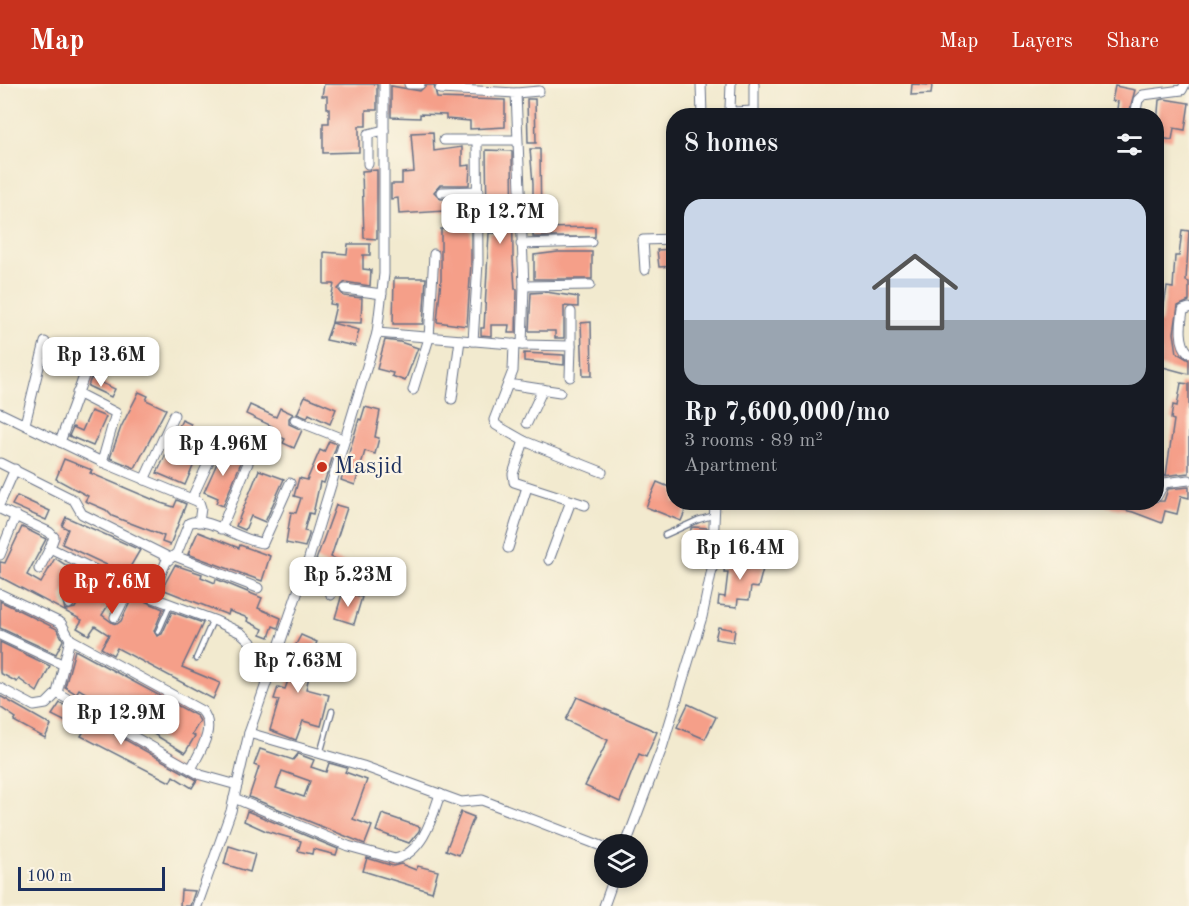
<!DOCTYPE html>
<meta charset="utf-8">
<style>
body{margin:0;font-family:"Old Standard TT",serif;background:#20242c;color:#f1f3f6;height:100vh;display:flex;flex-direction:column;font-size:22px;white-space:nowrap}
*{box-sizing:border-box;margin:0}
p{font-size:20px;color:#9ea1a6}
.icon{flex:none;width:33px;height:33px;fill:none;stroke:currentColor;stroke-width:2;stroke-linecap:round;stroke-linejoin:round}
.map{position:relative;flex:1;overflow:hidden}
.side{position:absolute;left:666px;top:24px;width:498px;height:402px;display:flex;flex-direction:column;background:#171b24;border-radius:24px;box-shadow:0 3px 9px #0003}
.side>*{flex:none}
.fabs{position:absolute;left:594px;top:750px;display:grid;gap:12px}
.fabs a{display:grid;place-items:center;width:54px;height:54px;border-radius:50%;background:#171b24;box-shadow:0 3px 9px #0003;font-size:30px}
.scale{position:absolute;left:18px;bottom:15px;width:147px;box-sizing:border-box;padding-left:6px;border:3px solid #1b2f5e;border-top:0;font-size:16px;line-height:21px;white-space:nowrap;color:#1b2f5e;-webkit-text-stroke:4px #fcf5e5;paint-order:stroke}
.price{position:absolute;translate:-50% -51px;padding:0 14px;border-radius:12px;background:#fff;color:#222;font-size:20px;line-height:39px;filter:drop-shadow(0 2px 3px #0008)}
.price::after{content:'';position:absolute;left:50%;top:36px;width:18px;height:14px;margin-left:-9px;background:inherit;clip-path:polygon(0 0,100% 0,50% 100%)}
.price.selected{background:#c8321e;color:#fff}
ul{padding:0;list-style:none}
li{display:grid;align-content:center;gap:12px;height:318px;padding:0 18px}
li span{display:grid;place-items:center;height:186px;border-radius:18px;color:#555}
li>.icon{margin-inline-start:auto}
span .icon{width:108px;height:108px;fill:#fffc;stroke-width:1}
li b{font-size:26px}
h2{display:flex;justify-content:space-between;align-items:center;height:72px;padding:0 18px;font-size:26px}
header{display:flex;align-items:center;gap:36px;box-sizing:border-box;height:84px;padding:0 30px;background:#c8321e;color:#fff}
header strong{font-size:28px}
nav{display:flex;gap:33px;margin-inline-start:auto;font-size:21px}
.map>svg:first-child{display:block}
.building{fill:#f59f89;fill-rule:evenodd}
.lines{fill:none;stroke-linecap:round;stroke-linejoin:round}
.lane-casing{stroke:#667086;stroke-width:7}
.street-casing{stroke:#667086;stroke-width:11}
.lane{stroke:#fff;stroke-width:4.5}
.street{stroke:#fff;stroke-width:9}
.poi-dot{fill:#c8321e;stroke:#fcf5e5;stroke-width:2}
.labels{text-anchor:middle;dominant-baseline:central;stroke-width:4.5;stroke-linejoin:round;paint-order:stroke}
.poi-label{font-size:24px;fill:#1b2f5e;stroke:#fcf5e5;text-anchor:start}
</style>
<header>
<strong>Map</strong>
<nav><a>Map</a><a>Layers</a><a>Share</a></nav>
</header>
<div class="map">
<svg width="1189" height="822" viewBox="0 0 1189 822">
<rect width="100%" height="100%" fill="#fcf5e5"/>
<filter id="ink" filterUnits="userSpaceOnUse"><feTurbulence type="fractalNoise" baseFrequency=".0167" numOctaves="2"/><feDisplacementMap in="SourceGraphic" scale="12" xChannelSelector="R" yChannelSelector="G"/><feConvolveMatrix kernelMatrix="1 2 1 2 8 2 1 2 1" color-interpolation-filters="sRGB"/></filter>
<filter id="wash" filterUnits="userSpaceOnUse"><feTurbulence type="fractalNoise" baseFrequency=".008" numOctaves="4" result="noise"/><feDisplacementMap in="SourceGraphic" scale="24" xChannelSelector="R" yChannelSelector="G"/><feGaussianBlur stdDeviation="1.35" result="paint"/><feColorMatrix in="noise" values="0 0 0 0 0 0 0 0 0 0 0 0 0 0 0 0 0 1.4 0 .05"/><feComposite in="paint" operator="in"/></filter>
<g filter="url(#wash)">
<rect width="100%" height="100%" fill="#f2eacf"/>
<g id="blocks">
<g class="building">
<path d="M 324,0 L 377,0 L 377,26 L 366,26 L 366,42 L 359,42 L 359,68 L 323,69 L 323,39 L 329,39 L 329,24 L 327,24 L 327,12 L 322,12 Z"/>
<path d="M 912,0 L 932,1 L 931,10 L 911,11 Z"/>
<path d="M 426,1 L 434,1 L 437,14 L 505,16 L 505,43 L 470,45 L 470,37 L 446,35 L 446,31 L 420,30 L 420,34 L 391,33 L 391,2 L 420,7 Z"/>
<path d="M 1115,2 L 1135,6 L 1128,32 L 1116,32 L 1118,18 L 1112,17 Z"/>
<path d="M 527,15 L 535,15 L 536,59 L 528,59 Z"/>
<path d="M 1164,15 L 1189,19 L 1185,46 L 1174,44 L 1172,56 L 1156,53 L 1159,16 Z"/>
<path d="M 433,48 L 434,67 L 462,63 L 462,82 L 470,81 L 469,101 L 440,101 L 434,108 L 441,115 L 470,114 L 468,146 L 471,146 L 471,179 L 467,242 L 437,238 L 441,195 L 441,145 L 459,145 L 460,126 L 399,130 L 398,114 L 391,115 L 391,100 L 402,100 L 402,89 L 414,88 L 411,49 Z"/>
<path d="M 530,65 L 540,65 L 541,144 L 595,143 L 595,153 L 533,153 L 533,99 Z"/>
<path d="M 486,66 L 512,67 L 513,175 L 515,205 L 517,205 L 516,249 L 508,249 L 509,241 L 491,241 L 491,252 L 481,251 L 481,244 L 484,244 L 489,149 L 503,149 L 504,134 L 487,133 Z"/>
<path d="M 377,86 L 377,155 L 364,154 L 362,87 Z"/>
<path d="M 1182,146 L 1189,147 L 1186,197 L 1189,198 L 1189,217 L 1178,222 L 1174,249 L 1177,269 L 1189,276 L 1189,290 L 1159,282 L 1161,267 L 1156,266 L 1156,238 L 1161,239 L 1167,203 L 1173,204 L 1175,172 L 1179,172 Z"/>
<path d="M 348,160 L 370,160 L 370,171 L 363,171 L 363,185 L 371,186 L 370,202 L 345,198 L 338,205 L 344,212 L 362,214 L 361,239 L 332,238 L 336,221 L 330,220 L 334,200 L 324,200 L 324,168 L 347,170 Z"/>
<path d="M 673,165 L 674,182 L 659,183 L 657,166 Z"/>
<path d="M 558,168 L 592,168 L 592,195 L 534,195 L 534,171 Z"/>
<path d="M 394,194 L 426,194 L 423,240 L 393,240 Z"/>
<path d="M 546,208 L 578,213 L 578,223 L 564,222 L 564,254 L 555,254 L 555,247 L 529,247 L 531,209 Z"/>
<path d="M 591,238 L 592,292 L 583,292 L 581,239 Z"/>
<path d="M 332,239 L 359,246 L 355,262 L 326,256 Z"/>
<path d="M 385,256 L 400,258 L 418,264 L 405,297 L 392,292 L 393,289 L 377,285 Z"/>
<path d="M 524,269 L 564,271 L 564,281 L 524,277 Z"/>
<path d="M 91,294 L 115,305 L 111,313 L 88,302 Z"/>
<path d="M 1181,299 L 1189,300 L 1189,389 L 1163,392 L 1156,399 L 1156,389 L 1166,391 L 1174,336 L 1171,335 L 1173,321 L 1177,322 Z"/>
<path d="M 139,308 L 148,312 L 146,316 L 166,325 L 135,384 L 110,374 L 121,343 Z"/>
<path d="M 305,312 L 336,325 L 330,340 L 309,330 L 307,334 L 297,330 Z"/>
<path d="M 250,321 L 276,333 L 280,324 L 293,330 L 289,334 L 289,340 L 302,346 L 294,364 L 283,359 L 285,355 L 269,348 L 272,342 L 246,330 Z"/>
<path d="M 365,323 L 380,327 L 375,353 L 379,354 L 375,370 L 365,367 L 355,401 L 341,396 L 359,335 L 361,336 Z"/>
<path d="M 91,327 L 106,333 L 93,362 L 69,352 L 73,343 L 82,347 Z"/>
<path d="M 182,336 L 191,340 L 189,344 L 206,352 L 185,401 L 157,389 Z"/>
<path d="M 329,357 L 337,360 L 324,399 L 320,398 L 313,430 L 309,429 L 304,447 L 309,448 L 309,451 L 305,463 L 286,459 L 291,428 L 296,429 L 301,414 L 294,412 L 299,394 L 307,396 L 320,366 L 324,368 Z"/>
<path d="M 223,366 L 242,376 L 223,422 L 216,419 L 218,414 L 204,408 Z"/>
<path d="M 64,375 L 92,386 L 90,389 L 161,419 L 174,423 L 177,416 L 186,420 L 170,461 L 162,458 L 164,452 L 112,432 L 106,426 L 85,417 L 88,412 L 56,395 Z"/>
<path d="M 259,386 L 284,395 L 265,438 L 251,432 L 245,446 L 236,442 Z"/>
<path d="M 657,398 L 674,405 L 674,418 L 689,418 L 681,437 L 646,423 Z"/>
<path d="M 1189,403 L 1189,414 L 1181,412 L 1177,430 L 1165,427 L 1162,439 L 1133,428 L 1106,422 L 1106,418 L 1164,417 L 1168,405 Z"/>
<path d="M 17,412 L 50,427 L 46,436 L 12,421 Z"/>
<path d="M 336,421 L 347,424 L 331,473 L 353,482 L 351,487 L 347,486 L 346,490 L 316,476 Z"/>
<path d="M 66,433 L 140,466 L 126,490 L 62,460 L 68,445 L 62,442 Z"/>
<path d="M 22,443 L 46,455 L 27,491 L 41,499 L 55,474 L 75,487 L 62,513 L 65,526 L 75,524 L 91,493 L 118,505 L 102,531 L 113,539 L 117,540 L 121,537 L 133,512 L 163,525 L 154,547 L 157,552 L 162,550 L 172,528 L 203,539 L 182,583 L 220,599 L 213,615 L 117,564 L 113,571 L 101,564 L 109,551 L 95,542 L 89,551 L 77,544 L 82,536 L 0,493 L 0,478 L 5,479 Z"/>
<path d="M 694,443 L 707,444 L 706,466 L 689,465 L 691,444 Z"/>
<path d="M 198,448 L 239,464 L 240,461 L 270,472 L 262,497 L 188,470 Z"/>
<path d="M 725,475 L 764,481 L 758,504 L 751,503 L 749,516 L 738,515 L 737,523 L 718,521 L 719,512 L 725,513 L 728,488 L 724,488 Z"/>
<path d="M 175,481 L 202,490 L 201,493 L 215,499 L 216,495 L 262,514 L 258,524 L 281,534 L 278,544 L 273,542 L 269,553 L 261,550 L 263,545 L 247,537 L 248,534 L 229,527 L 228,531 L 162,505 Z"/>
<path d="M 343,507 L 362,513 L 354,540 L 335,534 Z"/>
<path d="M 0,517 L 57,545 L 63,556 L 56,570 L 0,544 Z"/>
<path d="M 718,543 L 735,546 L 733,558 L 715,555 Z"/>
<path d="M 301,551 L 317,558 L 308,579 L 312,580 L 306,605 L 329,611 L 321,642 L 303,637 L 296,656 L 270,646 L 279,616 L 274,615 L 278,603 L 285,605 L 291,588 L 283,583 L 292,563 L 294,564 Z"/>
<path d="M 0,558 L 50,582 L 37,608 L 19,595 L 17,598 L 0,589 Z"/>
<path d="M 75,566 L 197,632 L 200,637 L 192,650 L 195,652 L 185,669 L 79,605 L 76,610 L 65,603 Z"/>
<path d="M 0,612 L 51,641 L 45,654 L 14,637 L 16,634 L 0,623 Z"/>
<path d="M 577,613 L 657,648 L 646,673 L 639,670 L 620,718 L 585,702 L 608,656 L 566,636 Z"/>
<path d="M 60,619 L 197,696 L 192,704 L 173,692 L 170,698 L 81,652 L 84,647 L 52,631 Z"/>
<path d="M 688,620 L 716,633 L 705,655 L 677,643 Z"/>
<path d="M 260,665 L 293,676 L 298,670 L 314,676 L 311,683 L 326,688 L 329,679 L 347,684 L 345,688 L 367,696 L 353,735 L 372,742 L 365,760 L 249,713 L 259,683 L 254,681 ZM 282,687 L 310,697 L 304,713 L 276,704 Z"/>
<path d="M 247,727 L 338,765 L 336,771 L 313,765 L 312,770 L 298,767 L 301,757 L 266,747 L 244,737 Z"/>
<path d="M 461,728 L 474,733 L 459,771 L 446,766 Z"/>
<path d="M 382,730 L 420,743 L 419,747 L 409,759 L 376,747 Z"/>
<path d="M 229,762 L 255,770 L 250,788 L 224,780 Z"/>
<path d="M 367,774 L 393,782 L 401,780 L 416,786 L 418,782 L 438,787 L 432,808 L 363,787 Z"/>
<path d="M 181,806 L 195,807 L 190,822 L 180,822 Z"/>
</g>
</g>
</g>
<g filter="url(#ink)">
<use href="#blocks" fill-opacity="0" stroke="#667086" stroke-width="1.5"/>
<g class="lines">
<g class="lane-casing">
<g id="lane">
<path d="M 665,451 L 698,436 L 715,431"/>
<path d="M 158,548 L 170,521"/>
<path d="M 196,575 L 213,536"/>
<path d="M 320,670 L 332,627"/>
</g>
</g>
<g class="street-casing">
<g id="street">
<path d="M 409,0 L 420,0"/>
<path d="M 701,0 L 702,32"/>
<path d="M 731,0 L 730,24 L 733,28 L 754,27 L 754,0"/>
<path d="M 516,9 L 539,7"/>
<path d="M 1135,32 L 1138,16 L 1143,11 L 1182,6 L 1185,0"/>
<path d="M 444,56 L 517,56"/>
<path d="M 368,80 L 368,50 L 384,46"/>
<path d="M 441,108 L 479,107"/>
<path d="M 521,160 L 591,158"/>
<path d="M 645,186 L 643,156 L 674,155"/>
<path d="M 524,202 L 590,201"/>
<path d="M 345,205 L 382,210"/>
<path d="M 1189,224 L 1183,226 C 1181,239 1178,260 1189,269"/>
<path d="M 377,249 L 522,261 L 524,202 L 516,9 L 440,5"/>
<path d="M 473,257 L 478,179 L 477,56"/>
<path d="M 514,260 L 513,287 L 494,336 L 496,341 L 524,357 L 602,388"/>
<path d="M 522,261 L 571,262 L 570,293"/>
<path d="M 571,262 L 571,228"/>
<path d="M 508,300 L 560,308"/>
<path d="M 413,306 L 429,254 L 434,170"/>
<path d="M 452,315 L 460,256"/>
<path d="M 0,329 L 102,378 L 116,329 L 77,309"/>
<path d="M 295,336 L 343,355"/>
<path d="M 527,339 L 543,305"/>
<path d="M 25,340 L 45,258"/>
<path d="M 524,357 L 513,390 L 514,398 L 585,421"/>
<path d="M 60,358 L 88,281"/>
<path d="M 102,378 L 199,418 L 201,424 L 199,438"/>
<path d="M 0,379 L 74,416 L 82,430 L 170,474"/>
<path d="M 144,396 L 174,331"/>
<path d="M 1157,412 L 1164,399 L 1189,396"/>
<path d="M 192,414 L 217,360"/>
<path d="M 0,419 L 15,385"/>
<path d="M 0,425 L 49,448 L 54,453 L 50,464 L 151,513 L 216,537 L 241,549 L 251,558 L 249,575 L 253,581 L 270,590"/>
<path d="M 221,445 L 248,379"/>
<path d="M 508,464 L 527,403"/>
<path d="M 0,471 L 16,431"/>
<path d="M 175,472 L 258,504"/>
<path d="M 549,476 L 571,417"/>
<path d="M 306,484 C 321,488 328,496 331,511"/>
<path d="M 39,485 L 50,464"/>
<path d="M 0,510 L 61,539 L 70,555 L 57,609 L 46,620 L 34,622 L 0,604"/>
<path d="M 151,513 L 166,478 L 177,469 L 189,439 C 207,431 243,458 263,459 L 290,399"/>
<path d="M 69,520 L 88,484"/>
<path d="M 115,533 L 130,503"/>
<path d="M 0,551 L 64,581"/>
<path d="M 70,555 L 202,627 C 217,644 199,669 191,685"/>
<path d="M 57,609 L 201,691 L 237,701"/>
<path d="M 249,649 L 363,682 L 461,718 L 482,716 L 604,763"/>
<path d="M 234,714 L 348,762 L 395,775 C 423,769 432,734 440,710"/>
<path d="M 626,760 L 662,664 L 702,533 L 712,485 L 715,418"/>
<path d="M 197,822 L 231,727 L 249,649 L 306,484 L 377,249 L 384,190 L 384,0"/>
<path d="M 604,822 L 614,794"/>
</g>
</g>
<use href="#lane" class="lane"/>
<use href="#street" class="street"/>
</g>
</g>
<circle class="poi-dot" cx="322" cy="383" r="6"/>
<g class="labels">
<g class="poi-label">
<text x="334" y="383">Masjid</text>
</g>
</g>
</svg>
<div class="fabs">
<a><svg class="icon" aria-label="layers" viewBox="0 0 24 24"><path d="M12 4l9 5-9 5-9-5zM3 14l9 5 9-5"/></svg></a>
</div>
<div class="scale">100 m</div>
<b class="price" style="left:500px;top:161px">Rp 12.7M</b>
<b class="price" style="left:101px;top:304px">Rp 13.6M</b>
<b class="price" style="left:223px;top:393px">Rp 4.96M</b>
<b class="price" style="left:740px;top:497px">Rp 16.4M</b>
<b class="price" style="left:348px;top:524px">Rp 5.23M</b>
<b class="price selected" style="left:112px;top:531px">Rp 7.6M</b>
<b class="price" style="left:298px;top:610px">Rp 7.63M</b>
<b class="price" style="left:121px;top:662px">Rp 12.9M</b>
<section class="side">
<h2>8 homes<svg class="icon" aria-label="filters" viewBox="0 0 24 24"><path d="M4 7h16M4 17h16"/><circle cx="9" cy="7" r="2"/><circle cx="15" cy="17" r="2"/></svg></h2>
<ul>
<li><span style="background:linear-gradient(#c9d6e8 65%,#9aa5b1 0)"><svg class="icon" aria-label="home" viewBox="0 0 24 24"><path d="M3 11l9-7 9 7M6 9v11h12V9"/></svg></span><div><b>Rp 7,600,000/mo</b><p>3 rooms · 89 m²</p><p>Apartment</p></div></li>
</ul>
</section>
</div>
